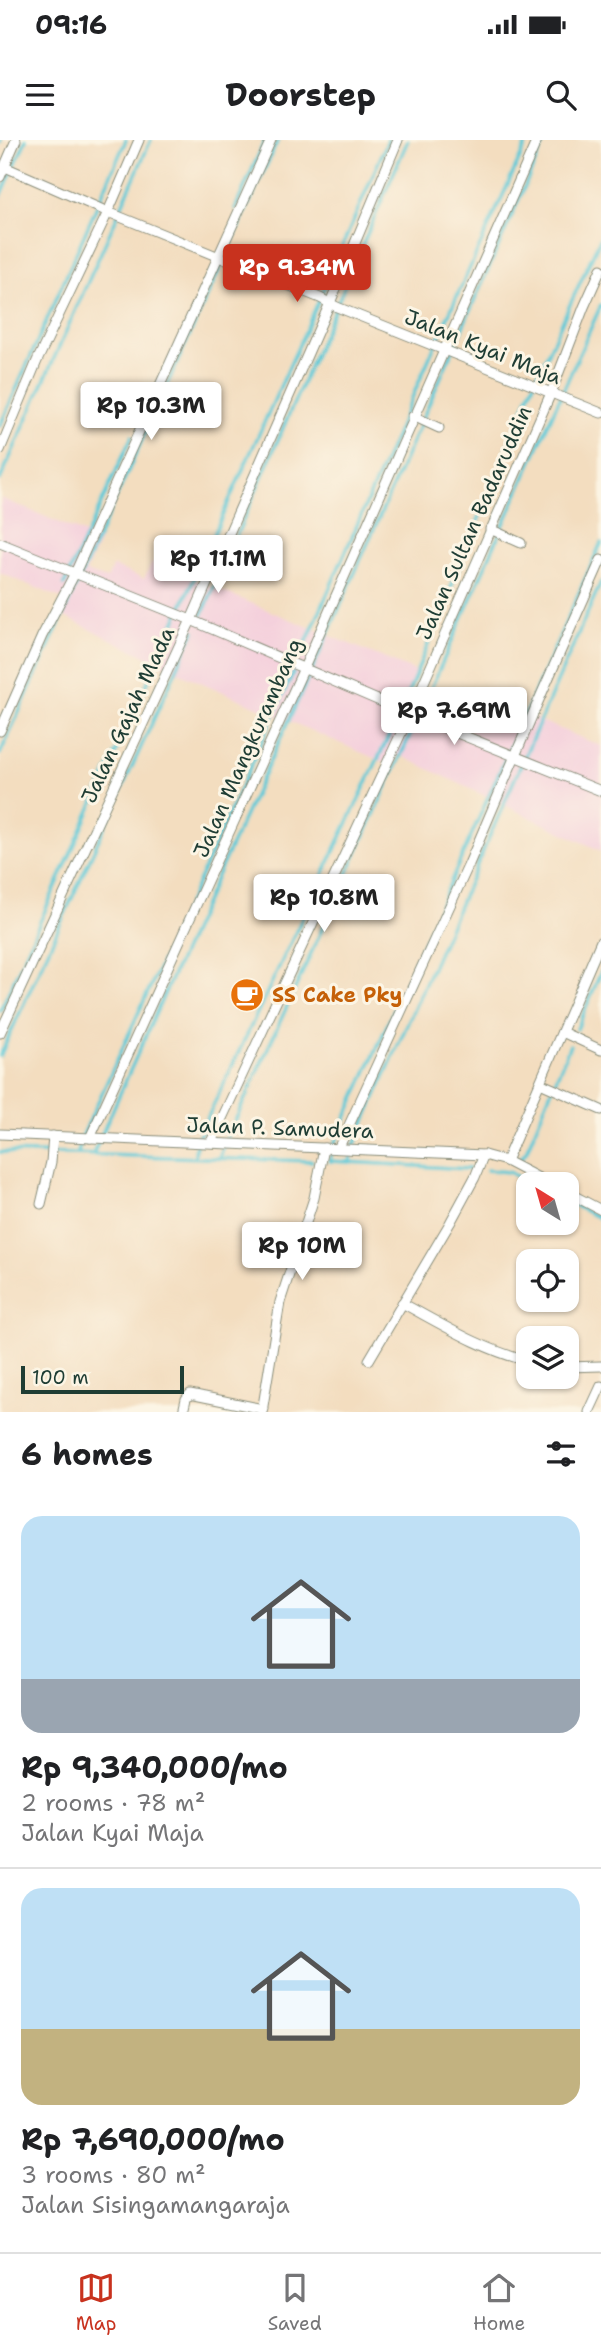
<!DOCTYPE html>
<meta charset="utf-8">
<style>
body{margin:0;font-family:"Shantell Sans",sans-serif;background:#f6f6f6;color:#202124;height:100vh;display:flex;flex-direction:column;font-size:26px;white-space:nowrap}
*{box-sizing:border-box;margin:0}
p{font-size:23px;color:#757577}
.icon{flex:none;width:38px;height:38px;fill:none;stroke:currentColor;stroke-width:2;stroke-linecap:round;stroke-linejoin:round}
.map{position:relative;height:1272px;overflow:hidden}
.side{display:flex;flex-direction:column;background:#fff;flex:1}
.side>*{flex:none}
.needle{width:46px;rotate:323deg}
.controls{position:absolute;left:516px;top:1032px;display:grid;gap:14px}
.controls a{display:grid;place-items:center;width:63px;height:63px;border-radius:14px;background:#fff;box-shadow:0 2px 5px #0004;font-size:35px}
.scale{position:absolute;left:21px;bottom:18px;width:163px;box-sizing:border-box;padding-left:7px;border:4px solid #1f3d34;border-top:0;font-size:19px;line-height:24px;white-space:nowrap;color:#1f3d34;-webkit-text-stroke:5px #fcf5e5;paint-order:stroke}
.price{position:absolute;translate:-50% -60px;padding:0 16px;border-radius:7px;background:#fff;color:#222;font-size:23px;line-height:46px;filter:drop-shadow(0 2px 4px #0008)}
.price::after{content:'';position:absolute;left:50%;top:42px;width:21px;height:16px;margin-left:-10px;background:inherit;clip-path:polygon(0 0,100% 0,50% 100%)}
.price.active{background:#c8321e;color:#fff}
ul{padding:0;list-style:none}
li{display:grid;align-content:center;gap:14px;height:371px;padding:0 21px}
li+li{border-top:2px solid #e0e0e0}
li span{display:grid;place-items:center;height:217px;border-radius:21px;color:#555}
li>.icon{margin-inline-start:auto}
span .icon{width:126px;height:126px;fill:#fffc;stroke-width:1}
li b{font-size:30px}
h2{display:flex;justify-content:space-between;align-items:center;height:84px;padding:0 21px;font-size:30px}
.status{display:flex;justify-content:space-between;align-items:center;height:49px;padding:0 35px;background:#fff;direction:ltr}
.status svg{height:19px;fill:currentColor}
header{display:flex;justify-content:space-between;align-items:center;height:91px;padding:0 21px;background:#fff;font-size:32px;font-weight:700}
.menu{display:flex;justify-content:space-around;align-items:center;height:98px;border-top:2px solid #e0e0e0;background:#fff;font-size:19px;color:#757577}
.menu a{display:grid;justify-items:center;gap:4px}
.menu .active{color:#c8321e}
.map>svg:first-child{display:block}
.built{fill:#f4cfdc}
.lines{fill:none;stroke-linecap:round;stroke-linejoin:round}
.stream{stroke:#5ec9d7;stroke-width:3.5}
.street-casing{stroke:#898d7a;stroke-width:11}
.street{stroke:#fff;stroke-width:9}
.labels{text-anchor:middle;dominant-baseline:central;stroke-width:6;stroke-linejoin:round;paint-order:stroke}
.street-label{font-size:21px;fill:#1f3d34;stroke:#fcf5e5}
.food-label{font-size:21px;font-weight:bold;fill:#c56008;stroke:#fcf5e5;text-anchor:start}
</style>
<div class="status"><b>09:16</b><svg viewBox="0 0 49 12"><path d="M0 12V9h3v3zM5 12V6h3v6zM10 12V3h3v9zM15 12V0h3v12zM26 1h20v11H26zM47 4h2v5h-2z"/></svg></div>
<header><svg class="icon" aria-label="menu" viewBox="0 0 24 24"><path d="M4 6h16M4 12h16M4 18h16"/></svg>Doorstep<svg class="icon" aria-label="search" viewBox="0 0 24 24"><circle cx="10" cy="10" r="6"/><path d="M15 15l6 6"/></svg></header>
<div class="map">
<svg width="601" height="1272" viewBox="0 0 601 1272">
<rect width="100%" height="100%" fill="#fcf5e5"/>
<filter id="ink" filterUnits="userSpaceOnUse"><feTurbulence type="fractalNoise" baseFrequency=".0143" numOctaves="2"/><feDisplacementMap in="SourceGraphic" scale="14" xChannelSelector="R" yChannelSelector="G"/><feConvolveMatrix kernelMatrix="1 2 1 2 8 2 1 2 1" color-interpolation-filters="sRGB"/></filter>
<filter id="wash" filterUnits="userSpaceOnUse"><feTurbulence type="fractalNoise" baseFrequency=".00686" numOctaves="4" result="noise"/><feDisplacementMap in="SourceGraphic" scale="28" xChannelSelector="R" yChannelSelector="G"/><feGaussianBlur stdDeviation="1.57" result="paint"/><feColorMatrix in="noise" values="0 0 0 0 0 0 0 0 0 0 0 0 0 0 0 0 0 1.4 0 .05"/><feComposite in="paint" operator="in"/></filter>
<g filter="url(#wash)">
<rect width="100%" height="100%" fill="#f3ddbf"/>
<path class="built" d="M 1,358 L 100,400 L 86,432 L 107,439 L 113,426 L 144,439 L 152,422 L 415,531 L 402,566 L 471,590 L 486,558 L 601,606 L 601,711 L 397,614 L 392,626 L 180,533 L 61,475 L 66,460 L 0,433 Z"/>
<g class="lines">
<g class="stream">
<path d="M 0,3 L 1,0"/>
<path d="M 0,58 L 26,0"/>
<path d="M 235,69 L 265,0"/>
<path d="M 0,286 L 126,0"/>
<path d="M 0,340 L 151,0"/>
<path d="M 64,445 L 132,296"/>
<path d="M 202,475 L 408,0"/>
<path d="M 300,517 L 434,207 L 528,0"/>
<path d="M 0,614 L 278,0"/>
<path d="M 0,871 L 320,158 L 388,0"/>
<path d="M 577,889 L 601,832"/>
<path d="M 0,916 L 194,491"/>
<path d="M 0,1012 L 312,1021"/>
<path d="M 78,1013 L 82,997 L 293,533"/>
<path d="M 93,1014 L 212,747 L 316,521 L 545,0"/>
<path d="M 195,1016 L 196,1002 L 403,566 L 533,245 L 601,97"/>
<path d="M 220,1017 L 225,1003 L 420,573 L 601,165"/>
<path d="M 520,1019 L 526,1012 L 570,905"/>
<path d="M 350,1022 L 353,1008 L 601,442"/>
<path d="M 469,1029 L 330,1021 L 333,1007 L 601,403"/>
<path d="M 487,1030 L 509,1032 L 533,1045"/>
<path d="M 567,1062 L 601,1079"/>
</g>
</g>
</g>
<g filter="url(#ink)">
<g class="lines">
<g class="street-casing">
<g id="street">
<path d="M 5,27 L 108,72 L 320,158 L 337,167 L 601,273"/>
<path d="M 0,37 L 16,0"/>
<path d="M 413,276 L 439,288"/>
<path d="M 0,310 L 37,221 L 108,72 L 139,0"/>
<path d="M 490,389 L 521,403"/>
<path d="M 0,403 L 191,480 L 410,574 L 601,651"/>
<path d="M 0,591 L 42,496 L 75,433 L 271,0"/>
<path d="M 562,892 L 601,910"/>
<path d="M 0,893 L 191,480 L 330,163 L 398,0"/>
<path d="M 540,943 L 601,970"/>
<path d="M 0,994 L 484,1015 L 506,1021 L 552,1045"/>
<path d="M 90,998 L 304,528 L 537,0"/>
<path d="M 211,1002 L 410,574 L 551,253 L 584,167 L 601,129"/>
<path d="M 339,1007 L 469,724 L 538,562 L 601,420"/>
<path d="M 506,1021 L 601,801"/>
<path d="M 567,1052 L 601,1070"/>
<path d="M 41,1064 L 51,1022 L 53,996"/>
<path d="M 402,1163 C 443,1185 483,1210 528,1221"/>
<path d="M 369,1220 L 450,1083 L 475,1037 L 484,1015"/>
<path d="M 567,1227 L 601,1226"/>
<path d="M 183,1272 L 186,1259 L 190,1254 L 263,1269"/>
<path d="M 262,1272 L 280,1162 L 314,1058 L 324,1008"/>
<path d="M 589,1272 L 601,1246"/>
</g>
</g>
<use href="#street" class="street"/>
</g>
</g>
<defs>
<g id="cafe-disc" transform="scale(1.75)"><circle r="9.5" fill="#e8710a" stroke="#fcf5e5"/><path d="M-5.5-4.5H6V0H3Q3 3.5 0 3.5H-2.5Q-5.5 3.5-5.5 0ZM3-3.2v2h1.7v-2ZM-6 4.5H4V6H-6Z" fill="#fff"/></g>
</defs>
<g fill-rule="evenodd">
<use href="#cafe-disc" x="247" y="855"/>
</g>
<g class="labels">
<g class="street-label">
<text transform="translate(483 207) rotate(22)">Jalan Kyai Maja</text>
<text transform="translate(474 383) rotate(-66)">Jalan Sultan Badaruddin</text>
<text transform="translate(128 575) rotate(-65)">Jalan Gajah Mada</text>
<text transform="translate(248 608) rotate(-66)">Jalan Mangkurambang</text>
<text transform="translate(280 988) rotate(2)">Jalan P. Samudera</text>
</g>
<g class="food-label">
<text x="272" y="855">SS Cake Pky</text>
</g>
</g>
</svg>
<div class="controls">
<a><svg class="needle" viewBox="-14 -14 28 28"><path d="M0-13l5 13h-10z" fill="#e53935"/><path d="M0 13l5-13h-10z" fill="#757577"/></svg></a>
<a><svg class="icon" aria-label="locate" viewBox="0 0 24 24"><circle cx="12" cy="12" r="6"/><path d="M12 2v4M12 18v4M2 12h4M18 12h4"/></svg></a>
<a><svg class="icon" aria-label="layers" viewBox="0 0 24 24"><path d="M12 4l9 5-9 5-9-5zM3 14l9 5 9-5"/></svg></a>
</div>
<div class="scale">100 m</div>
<b class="price active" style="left:297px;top:164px">Rp 9.34M</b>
<b class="price" style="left:151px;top:302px">Rp 10.3M</b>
<b class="price" style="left:218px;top:455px">Rp 11.1M</b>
<b class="price" style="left:454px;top:607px">Rp 7.69M</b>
<b class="price" style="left:324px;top:794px">Rp 10.8M</b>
<b class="price" style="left:302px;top:1142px">Rp 10M</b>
</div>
<section class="side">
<h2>6 homes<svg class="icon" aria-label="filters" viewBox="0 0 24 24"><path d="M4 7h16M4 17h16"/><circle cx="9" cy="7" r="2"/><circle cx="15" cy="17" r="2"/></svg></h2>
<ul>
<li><span style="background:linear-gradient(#bfe0f5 75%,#9aa5b1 0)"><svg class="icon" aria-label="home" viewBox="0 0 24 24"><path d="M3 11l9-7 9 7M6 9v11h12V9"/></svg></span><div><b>Rp 9,340,000/mo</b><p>2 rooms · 78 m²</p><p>Jalan Kyai Maja</p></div></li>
<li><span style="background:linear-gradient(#bfe0f5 65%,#c2b280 0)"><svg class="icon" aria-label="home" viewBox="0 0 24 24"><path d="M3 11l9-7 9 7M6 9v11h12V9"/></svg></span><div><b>Rp 7,690,000/mo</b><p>3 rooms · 80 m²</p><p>Jalan Sisingamangaraja</p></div></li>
</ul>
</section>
<nav class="menu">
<a class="active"><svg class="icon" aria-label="map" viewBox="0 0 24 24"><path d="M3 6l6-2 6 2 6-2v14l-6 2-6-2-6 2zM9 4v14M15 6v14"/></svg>Map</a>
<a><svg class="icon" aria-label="saved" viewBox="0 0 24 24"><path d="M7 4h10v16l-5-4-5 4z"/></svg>Saved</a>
<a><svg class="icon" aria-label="home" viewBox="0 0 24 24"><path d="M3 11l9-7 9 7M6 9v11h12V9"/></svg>Home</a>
</nav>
